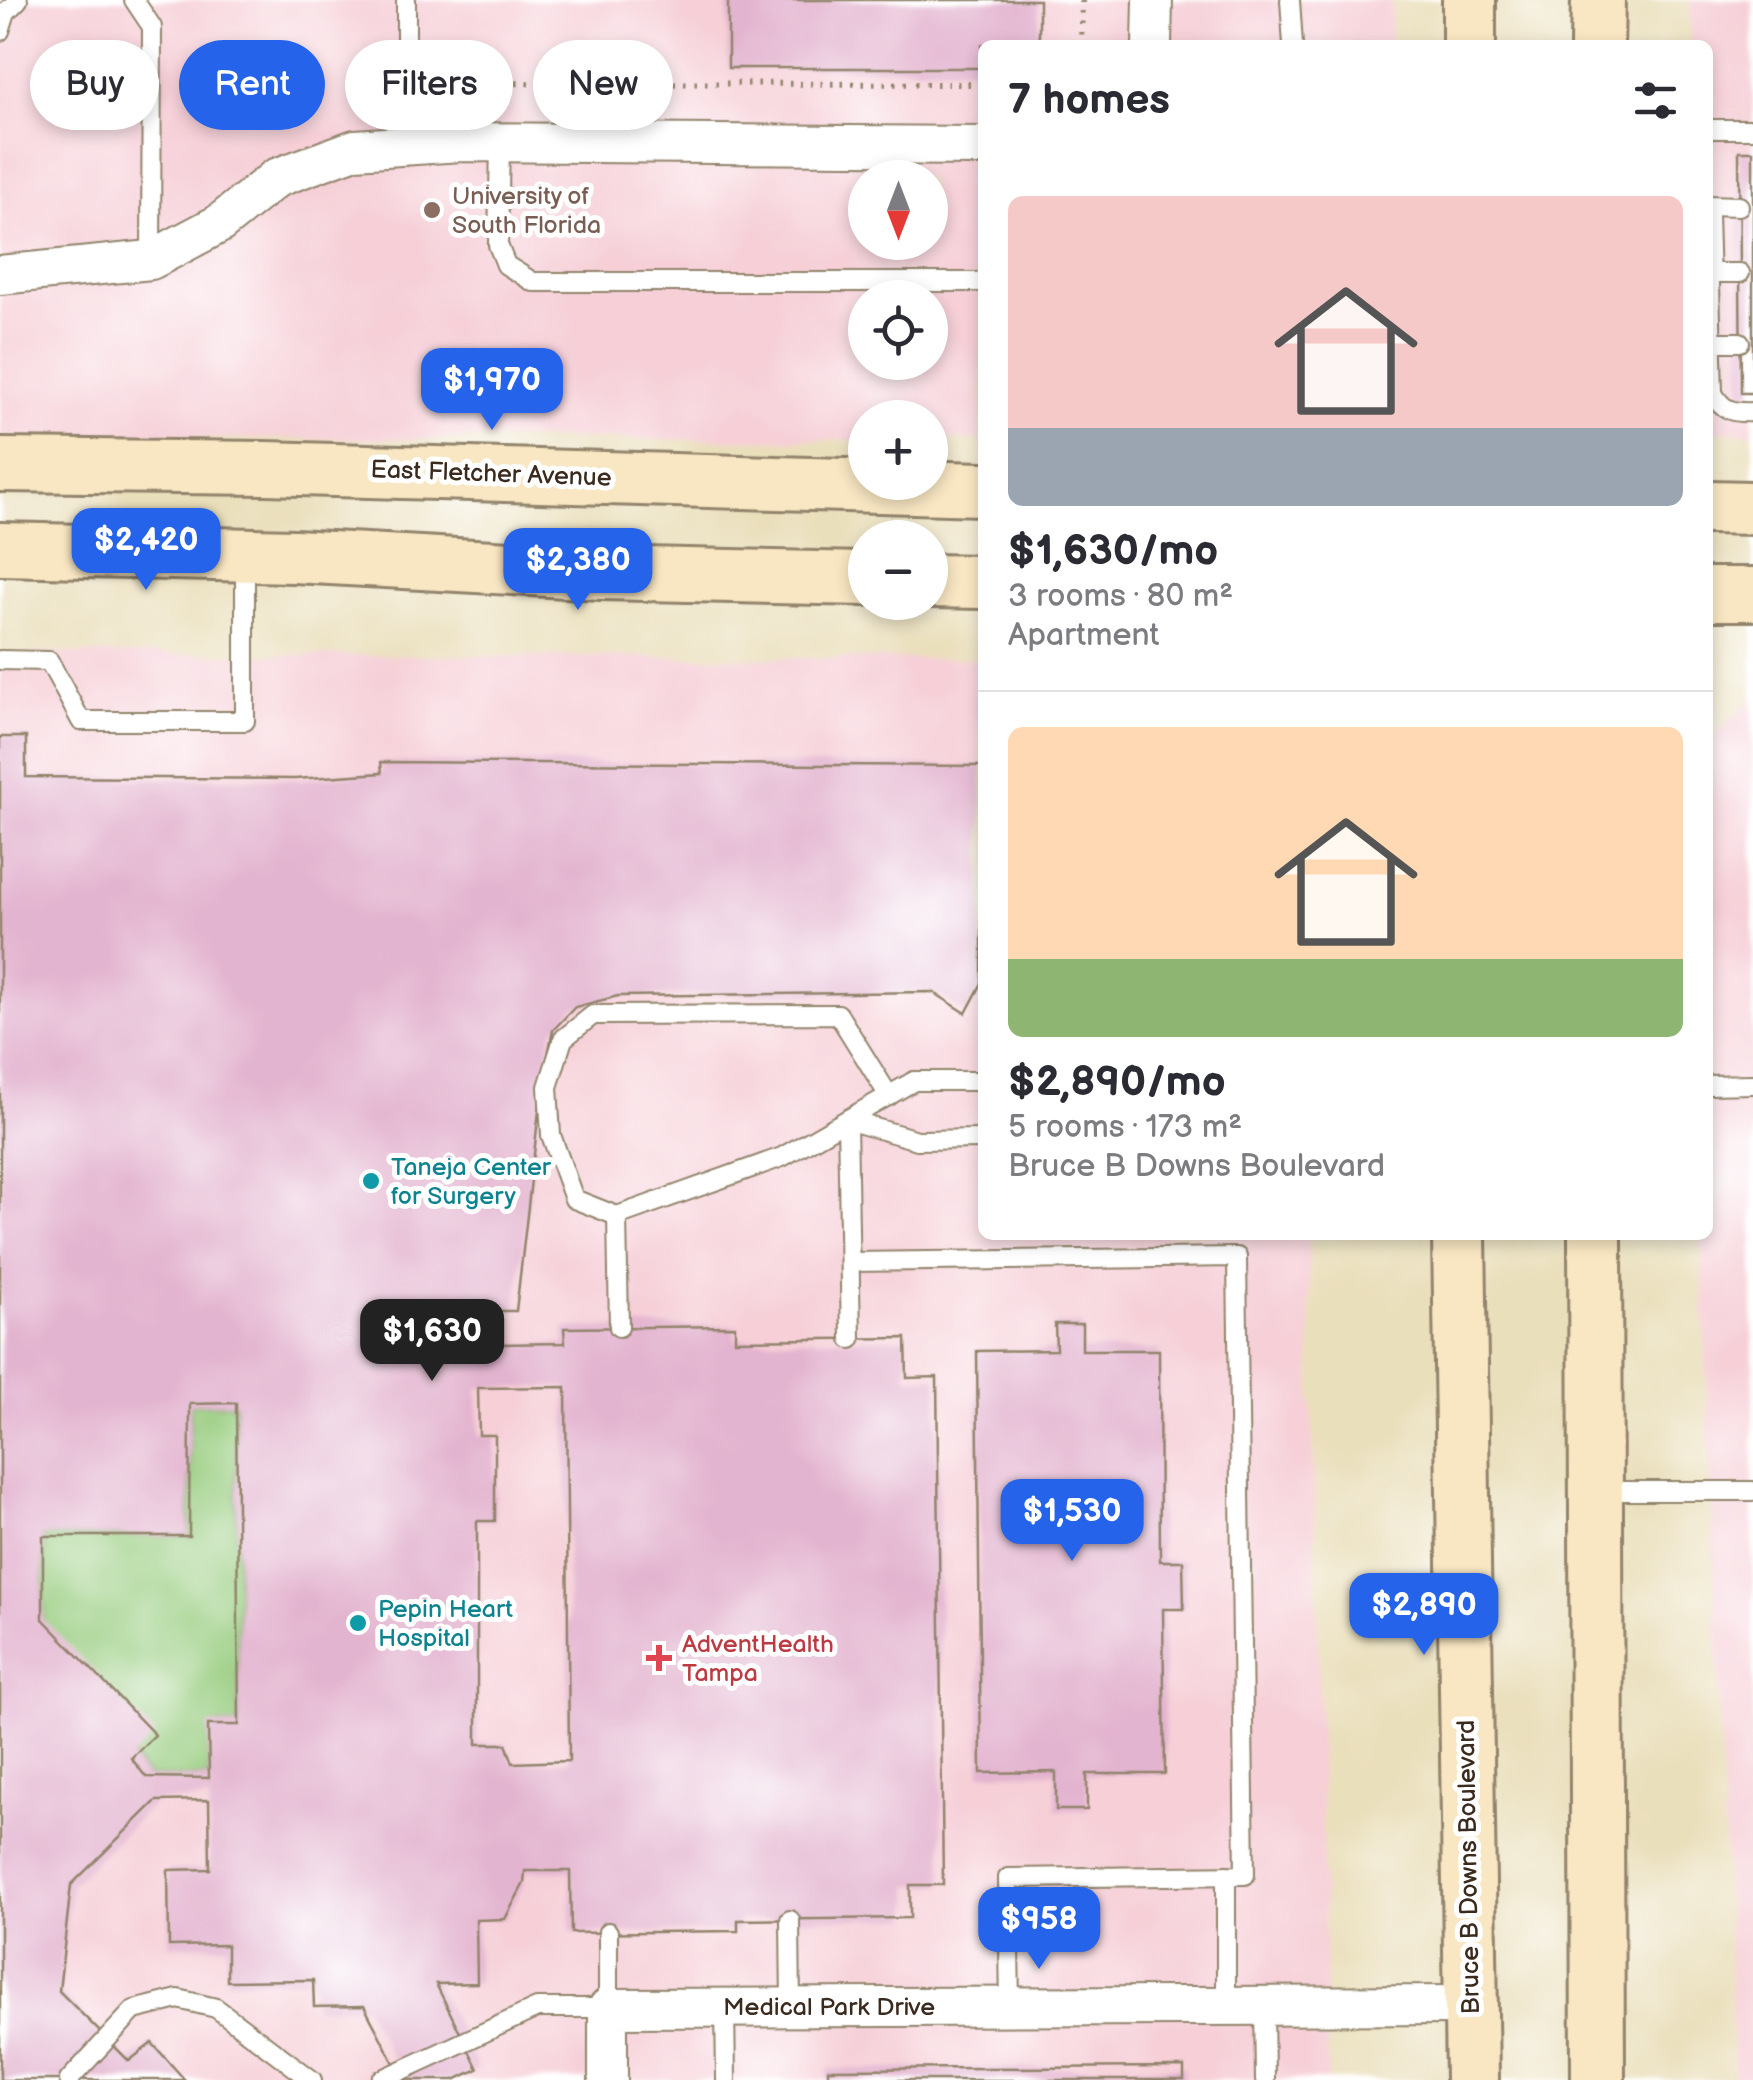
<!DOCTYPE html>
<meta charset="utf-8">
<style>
body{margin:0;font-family:"Balsamiq Sans",sans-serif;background:#f7f7f7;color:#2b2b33;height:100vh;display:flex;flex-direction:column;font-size:38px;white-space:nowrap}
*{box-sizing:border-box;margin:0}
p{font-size:32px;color:#7c7c81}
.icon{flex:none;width:55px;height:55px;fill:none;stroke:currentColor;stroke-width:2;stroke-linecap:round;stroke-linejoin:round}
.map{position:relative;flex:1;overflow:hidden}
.drawer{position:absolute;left:978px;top:40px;width:735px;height:1200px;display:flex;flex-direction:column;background:#fff;border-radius:15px;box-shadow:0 5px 15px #0003}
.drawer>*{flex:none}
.top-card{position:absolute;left:30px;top:40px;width:798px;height:90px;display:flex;gap:20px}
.needle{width:65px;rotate:180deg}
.fabs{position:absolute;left:848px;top:160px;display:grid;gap:20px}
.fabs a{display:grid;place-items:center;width:100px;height:100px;border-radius:50%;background:#fff;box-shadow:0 5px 15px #0003;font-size:50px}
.price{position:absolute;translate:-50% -85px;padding:0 22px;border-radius:20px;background:#2563eb;color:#fff;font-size:32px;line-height:65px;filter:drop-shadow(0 2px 5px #0008)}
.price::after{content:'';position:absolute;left:50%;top:60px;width:30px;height:22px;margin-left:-15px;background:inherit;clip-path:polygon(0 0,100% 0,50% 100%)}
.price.selected{background:#222;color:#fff}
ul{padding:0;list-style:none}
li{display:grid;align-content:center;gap:20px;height:530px;padding:0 30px}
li+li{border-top:2px solid #e1e1e2}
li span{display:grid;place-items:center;height:310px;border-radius:15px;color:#555}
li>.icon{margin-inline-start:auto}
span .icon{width:180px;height:180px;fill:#fffc;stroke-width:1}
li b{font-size:42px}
h2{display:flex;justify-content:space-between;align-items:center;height:120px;padding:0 30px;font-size:42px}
.chip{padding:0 35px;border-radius:45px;background:#fff;box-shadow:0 5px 15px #0003;font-size:35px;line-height:90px}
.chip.selected{background:#2563eb;color:#fff}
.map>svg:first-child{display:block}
.built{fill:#f6cfd7;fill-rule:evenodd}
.green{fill:#97cc7e;stroke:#697b4e;stroke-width:2.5}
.building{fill:#e3b4cf;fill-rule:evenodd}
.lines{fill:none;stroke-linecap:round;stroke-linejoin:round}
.service-casing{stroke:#92846c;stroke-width:22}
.minor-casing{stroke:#92846c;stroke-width:42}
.secondary-casing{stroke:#92846c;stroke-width:58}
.path{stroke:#92846c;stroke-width:6;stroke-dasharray:2.5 8;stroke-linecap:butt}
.service{stroke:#fff;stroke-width:18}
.minor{stroke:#fff;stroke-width:38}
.secondary{stroke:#f9e7c3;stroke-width:52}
.education-dot{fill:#8d6e63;stroke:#fff;stroke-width:4}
.culture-dot{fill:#0f9aa8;stroke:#fff;stroke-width:4}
.health-dot{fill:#e0444e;stroke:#fff;stroke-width:4}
.labels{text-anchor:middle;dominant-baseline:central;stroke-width:10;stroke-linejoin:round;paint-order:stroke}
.education-label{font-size:25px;fill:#785e54;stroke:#fff;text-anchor:start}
.street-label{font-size:25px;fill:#3b2a1e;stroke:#fff}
.culture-label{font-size:25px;fill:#0d838f;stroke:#fff;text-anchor:start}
.health-label{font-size:25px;fill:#be3a42;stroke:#fff;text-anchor:start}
</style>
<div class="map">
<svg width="1753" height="2080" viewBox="0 0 1753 2080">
<rect width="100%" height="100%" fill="#fff"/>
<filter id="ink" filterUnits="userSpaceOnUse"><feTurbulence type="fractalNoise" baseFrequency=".01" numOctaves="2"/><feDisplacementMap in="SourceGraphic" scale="20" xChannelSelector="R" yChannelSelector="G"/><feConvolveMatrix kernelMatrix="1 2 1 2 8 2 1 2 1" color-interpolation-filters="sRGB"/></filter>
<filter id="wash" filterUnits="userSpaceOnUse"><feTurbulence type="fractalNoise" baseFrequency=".0048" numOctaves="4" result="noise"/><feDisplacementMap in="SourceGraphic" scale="40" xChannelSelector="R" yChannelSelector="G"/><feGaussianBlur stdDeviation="2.25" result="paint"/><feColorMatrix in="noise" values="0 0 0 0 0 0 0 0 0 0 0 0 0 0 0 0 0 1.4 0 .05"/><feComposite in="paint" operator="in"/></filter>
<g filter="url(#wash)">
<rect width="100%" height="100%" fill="#eadfbb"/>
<g class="built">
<path d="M 0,0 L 1391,0 L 1391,45 L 982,45 L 982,440 L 930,440 L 930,418 L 865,418 L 865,440 L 0,438 ZM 865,178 L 930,178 L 930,242 L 865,242 ZM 865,298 L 930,298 L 930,362 L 865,362 Z"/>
<path d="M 1690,0 L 1753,0 L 1753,433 L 1708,431 L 1708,45 L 1690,45 Z"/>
<path d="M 0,653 L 982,659 L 982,1235 L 1308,1235 L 1328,2080 L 0,2080 Z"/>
<path d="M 1753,698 L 1753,2080 L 1734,2080 L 1701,1235 L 1708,1235 L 1708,741 Z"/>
</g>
<path class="green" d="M 236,1403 L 239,1725 L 209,1726 L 209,1778 L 146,1777 L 43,1620 L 43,1536 L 189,1536 L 190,1404 Z"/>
<g id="blocks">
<g class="building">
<path d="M 728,0 L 1039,0 L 1039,45 L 982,45 L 982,68 L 728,68 Z"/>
<path d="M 1739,151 L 1753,151 L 1753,393 L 1741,393 Z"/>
<path d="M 0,737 L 26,737 L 26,777 L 295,779 L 382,773 L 381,762 L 982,766 L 982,983 L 966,1013 L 933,992 L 618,996 L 575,1007 L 553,1030 L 542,1084 L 516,1311 L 499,1311 L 498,1344 L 565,1343 L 564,1328 L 735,1326 L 735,1340 L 906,1338 L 907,1378 L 937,1377 L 943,1885 L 910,1885 L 910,1918 L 738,1920 L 738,1931 L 571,1933 L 570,1871 L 525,1871 L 524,1883 L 505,1919 L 476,1920 L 477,1983 L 436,1984 L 478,2069 L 455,2080 L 403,2080 L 364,2006 L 314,2007 L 313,1980 L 227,1981 L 227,1945 L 169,1946 L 168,1870 L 210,1869 L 209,1800 L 156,1801 L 71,1885 L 59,1991 L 129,2061 L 152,2043 L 185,2080 L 0,2080 ZM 566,1387 L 569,1761 L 513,1763 L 506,1744 L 477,1744 L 477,1521 L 495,1521 L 495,1435 L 479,1435 L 478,1388 ZM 236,1403 L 239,1725 L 208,1725 L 209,1778 L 146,1777 L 131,1758 L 155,1735 L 43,1619 L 43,1536 L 189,1536 L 190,1404 Z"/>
<path d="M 1055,1324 L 1082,1324 L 1082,1350 L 1159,1350 L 1160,1561 L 1183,1561 L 1184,1609 L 1163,1609 L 1165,1774 L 1087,1774 L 1087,1810 L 1056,1810 L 1056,1772 L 981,1773 L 977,1351 L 1056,1350 Z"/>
<path d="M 1184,2067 L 1184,2080 L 828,2080 L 828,2069 Z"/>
</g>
</g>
</g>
<g filter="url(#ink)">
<use href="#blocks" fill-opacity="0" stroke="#92846c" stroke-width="2.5"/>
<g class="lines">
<g class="service-casing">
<g id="service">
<path d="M 134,0 L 152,27 L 151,259"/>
<path d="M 1290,0 L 1293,45"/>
<path d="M 0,31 L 6,12 L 18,0"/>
<path d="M 1708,129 L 1753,129"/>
<path d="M 500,142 L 498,245 L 506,265 L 533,282 L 982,282"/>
<path d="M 406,145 L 406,0"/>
<path d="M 1708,205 L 1739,206"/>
<path d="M 1708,213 L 1713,393 C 1723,411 1733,413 1753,412"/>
<path d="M 1710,273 L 1740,273"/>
<path d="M 1712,342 L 1740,342"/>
<path d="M 0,660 L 49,661 L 81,721 L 245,721 L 245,561"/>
<path d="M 1708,1085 L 1753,1084"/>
<path d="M 847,1120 L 851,1339"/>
<path d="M 847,1120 L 917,1140 L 982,1139"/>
<path d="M 617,1216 L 574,1199 L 551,1135 L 548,1087 L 563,1039 L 593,1015 L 838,1014 L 889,1096"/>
<path d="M 850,1262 L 1237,1257 L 1245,1875 L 1008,1878 L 1010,2006"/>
<path d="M 619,1327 L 617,1216 L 782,1157 L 914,1081 L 982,1081"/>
<path d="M 1599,1491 L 1753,1491"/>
<path d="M 1226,1875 L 1226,2005"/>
<path d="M 790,1920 L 791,2007"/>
<path d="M 1264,2005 L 1265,2080"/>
<path d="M 725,2007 L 726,2080"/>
<path d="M 69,2080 L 134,2010 L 178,1999 L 216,2008 L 312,2080"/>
<path d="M 381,2080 L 537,2008 L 608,2008 L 608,1932"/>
</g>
</g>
<g class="minor-casing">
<g id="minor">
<path d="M 1152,45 L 1153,0"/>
<path d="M 0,275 L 151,260 L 219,224 L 276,178 L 355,149 L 461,142 L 982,146"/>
<path d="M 608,2080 L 608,2008 L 1471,2005"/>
</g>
</g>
<g class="secondary-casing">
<g id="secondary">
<path d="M 1469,45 L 1469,0"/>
<path d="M 1597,45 L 1598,0"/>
<path d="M 0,465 L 266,468 L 982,489"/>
<path d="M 1708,507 L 1753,508"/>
<path d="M 0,549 L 294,556 L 602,573 L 865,579"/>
<path d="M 930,581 L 982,582"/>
<path d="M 1708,594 L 1753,594"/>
<path d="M 1459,1235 L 1472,2080"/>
<path d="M 1595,1235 L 1598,2080"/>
</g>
</g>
<g class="path">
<path d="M 1081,45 L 1082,0"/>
<path d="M 432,83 L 982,84"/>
<path d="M 459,83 L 460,107"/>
</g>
<use href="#service" class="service"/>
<use href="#minor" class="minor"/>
<use href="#secondary" class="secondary"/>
</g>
</g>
<circle class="education-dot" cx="432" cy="210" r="10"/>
<g class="culture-dot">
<circle cx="371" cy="1181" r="10"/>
<circle cx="358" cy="1623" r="10"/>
</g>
<path class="health-dot" d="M654 1643h10v10h10v10h-10v10h-10v-10h-10v-10h10z"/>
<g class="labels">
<g class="education-label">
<text x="452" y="196">University of<tspan x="452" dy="29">South Florida</tspan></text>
</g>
<g class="street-label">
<text transform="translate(491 474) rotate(2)">East Fletcher Avenue</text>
<text transform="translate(1469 1867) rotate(-91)">Bruce B Downs Boulevard</text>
<text x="829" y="2007">Medical Park Drive</text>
</g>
<g class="culture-label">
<text x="391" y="1167">Taneja Center<tspan x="391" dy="29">for Surgery</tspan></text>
<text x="378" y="1609">Pepin Heart<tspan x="378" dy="29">Hospital</tspan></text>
</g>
<g class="health-label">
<text x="682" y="1644">AdventHealth<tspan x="682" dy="29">Tampa</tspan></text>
</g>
</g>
</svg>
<div class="fabs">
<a><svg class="needle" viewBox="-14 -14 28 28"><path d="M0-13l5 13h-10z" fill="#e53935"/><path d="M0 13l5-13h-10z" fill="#7c7c81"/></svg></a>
<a><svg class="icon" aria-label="locate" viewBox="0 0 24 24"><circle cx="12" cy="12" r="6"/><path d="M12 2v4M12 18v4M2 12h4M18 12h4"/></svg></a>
<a>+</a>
<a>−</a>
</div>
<b class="price" style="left:492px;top:433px">$1,970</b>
<b class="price" style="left:146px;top:593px">$2,420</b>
<b class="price" style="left:578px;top:613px">$2,380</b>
<b class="price selected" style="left:432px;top:1384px">$1,630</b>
<b class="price" style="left:1072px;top:1564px">$1,530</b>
<b class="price" style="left:1424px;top:1658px">$2,890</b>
<b class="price" style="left:1039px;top:1972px">$958</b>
<div class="top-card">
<a class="chip">Buy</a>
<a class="chip selected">Rent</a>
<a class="chip">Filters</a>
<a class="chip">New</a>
</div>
<section class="drawer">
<h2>7 homes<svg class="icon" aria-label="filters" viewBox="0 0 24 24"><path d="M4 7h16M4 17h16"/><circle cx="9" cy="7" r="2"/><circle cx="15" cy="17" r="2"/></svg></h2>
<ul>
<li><span style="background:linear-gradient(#f6c9c9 75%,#9aa5b1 0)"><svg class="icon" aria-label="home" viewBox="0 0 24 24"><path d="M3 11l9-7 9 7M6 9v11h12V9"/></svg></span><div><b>$1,630/mo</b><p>3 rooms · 80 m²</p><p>Apartment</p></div></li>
<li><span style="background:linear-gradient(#ffd9b3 75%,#8fb573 0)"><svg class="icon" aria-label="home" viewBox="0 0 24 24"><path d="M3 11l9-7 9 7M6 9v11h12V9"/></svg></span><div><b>$2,890/mo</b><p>5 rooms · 173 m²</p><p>Bruce B Downs Boulevard</p></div></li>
</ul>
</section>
</div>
